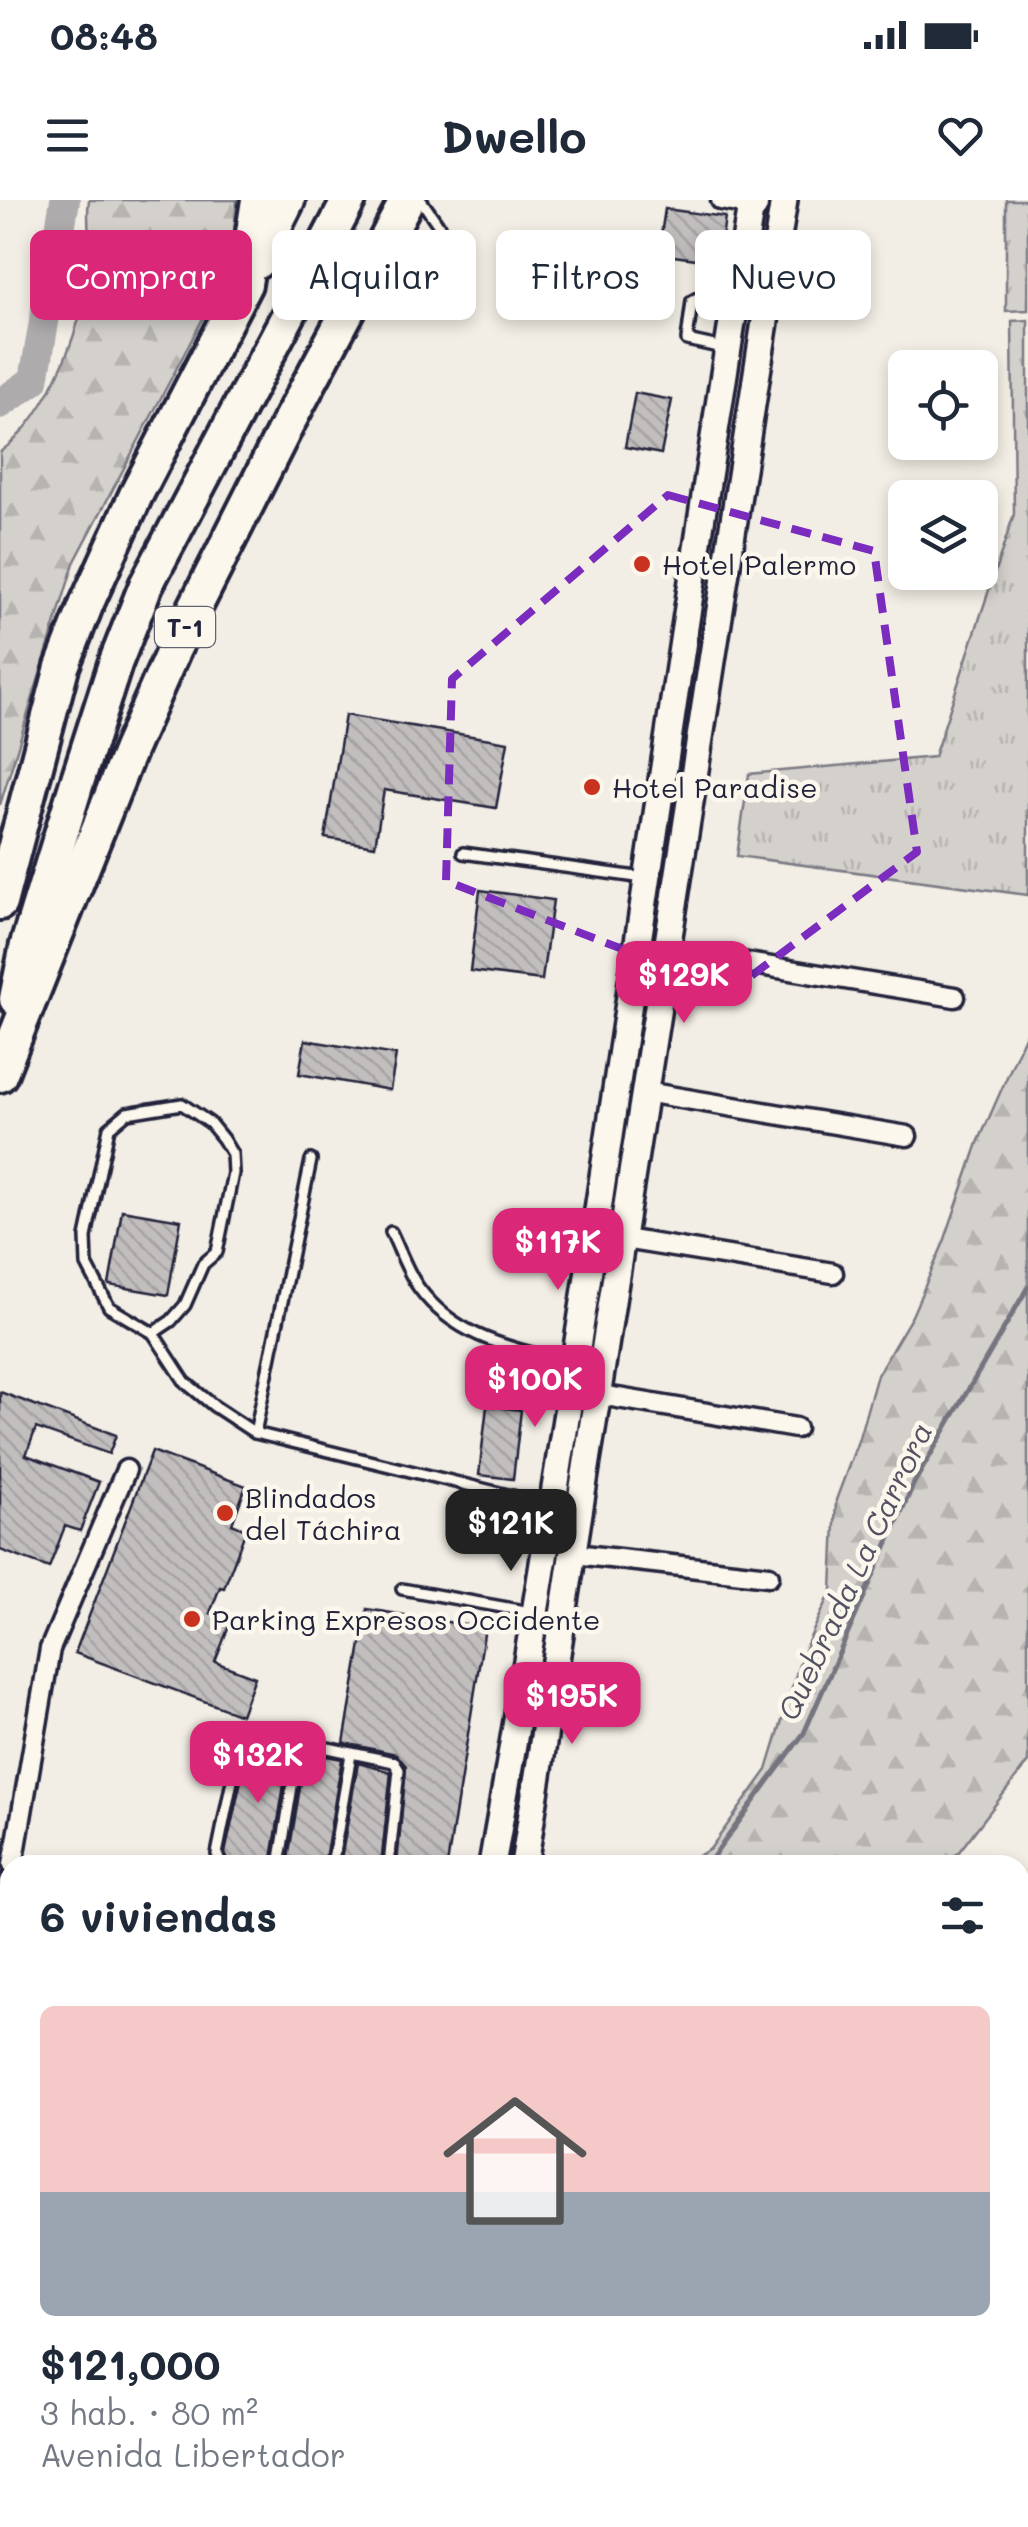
<!DOCTYPE html>
<html lang="es">
<meta charset="utf-8">
<style>
body{margin:0;font-family:Mali,sans-serif;background:#f2f2f3;color:#1f2937;height:100vh;display:flex;flex-direction:column;font-size:38px;white-space:nowrap}
*{box-sizing:border-box;margin:0}
p{font-size:32px;color:#747a83}
.icon{flex:none;width:55px;height:55px;fill:none;stroke:currentColor;stroke-width:2;stroke-linecap:round;stroke-linejoin:round}
.map{position:relative;flex:1;overflow:hidden}
.details{position:absolute;left:0px;top:1655px;width:1030px;height:672px;display:flex;flex-direction:column;background:#fff;border-radius:30px 30px 0 0;box-shadow:0 5px 15px #0003}
.details>*{flex:none}
.guide{position:absolute;left:30px;top:30px;width:970px;height:90px;display:flex;gap:20px}
.controls{position:absolute;left:888px;top:150px;display:grid;gap:20px}
.controls a{display:grid;place-items:center;width:110px;height:110px;border-radius:15px;background:#fff;box-shadow:0 5px 15px #0003;font-size:50px}
.price{position:absolute;translate:-50% -85px;padding:0 22px;border-radius:20px;background:#db2777;color:#fff;font-size:32px;line-height:65px;filter:drop-shadow(0 2px 5px #0008)}
.price::after{content:'';position:absolute;left:50%;top:60px;width:30px;height:22px;margin-left:-15px;background:inherit;clip-path:polygon(0 0,100% 0,50% 100%)}
.price.selected{background:#222;color:#fff}
ul{padding:0;list-style:none}
li{display:grid;align-content:center;gap:20px;height:530px;padding:0 40px}
li+li{border-top:2px solid #e0e1e3}
li span{display:grid;place-items:center;height:310px;border-radius:15px;color:#555}
li>.icon{margin-inline-start:auto}
span .icon{width:180px;height:180px;fill:#fffc;stroke-width:1}
li b{font-size:42px}
h2{display:flex;justify-content:space-between;align-items:center;height:120px;padding:0 40px;font-size:42px}
.tag{padding:0 35px;border-radius:15px;background:#fff;box-shadow:0 5px 15px #0003;font-size:35px;line-height:90px}
.tag.selected{background:#db2777;color:#fff}
.status{display:flex;justify-content:space-between;align-items:center;height:70px;padding:0 50px;background:#fff;direction:ltr}
.status svg{height:28px;fill:currentColor}
header{display:flex;justify-content:space-between;align-items:center;height:130px;padding:0 40px;background:#fff;font-size:45px;font-weight:700}
.map>svg:first-child{display:block}
.industrial{fill:url(#industrial-grid)}
.grass{fill:url(#grass-tufts);stroke:#7b7a84;stroke-width:2.5}
.forest{fill:url(#forest-firs);stroke:#7b7a84;stroke-width:2.5}
.lines{fill:none;stroke-linecap:round;stroke-linejoin:round}
.stream{stroke:#76747f;stroke-width:5}
.river{stroke:#aeabad;stroke-width:30}
.building{fill:url(#building-back-hatch);stroke:#22223b;stroke-width:2.5}
.lane-casing{stroke:#22223b;stroke-width:16}
.street-casing{stroke:#22223b;stroke-width:25}
.secondary-casing{stroke:#22223b;stroke-width:32}
.highway-casing{stroke:#22223b;stroke-width:40}
.lane{stroke:#fbf7ec;stroke-width:9}
.street{stroke:#fbf7ec;stroke-width:18}
.secondary{stroke:#fbf7ec;stroke-width:25}
.highway{stroke:#fbf7ec;stroke-width:32}
.marked{fill:none;stroke:#7b2cbf;stroke-width:8;stroke-dasharray:20 12;stroke-linejoin:round}
.poi-dot{fill:#c8321e;stroke:#fbf7ec;stroke-width:4}
.labels{text-anchor:middle;dominant-baseline:central;stroke-width:9;stroke-linejoin:round;paint-order:stroke}
.shield{fill:#fbf7ec;stroke:#636270;stroke-width:2.5}
.shield-label{font-size:25px;font-weight:bold;fill:#22223b}
.poi-label{font-size:28px;fill:#22223b;stroke:#fbf7ec;text-anchor:start}
.water-label{font-size:30px;font-style:italic;fill:#535263;stroke:#fbf7ec}
</style>
<div class="status"><b>08:48</b><svg viewBox="0 0 49 12"><path d="M0 12V9h3v3zM5 12V6h3v6zM10 12V3h3v9zM15 12V0h3v12zM26 1h20v11H26zM47 4h2v5h-2z"/></svg></div>
<header><svg class="icon" aria-label="menu" viewBox="0 0 24 24"><path d="M4 6h16M4 12h16M4 18h16"/></svg>Dwello<svg class="icon" aria-label="heart" viewBox="0 0 24 24"><path d="M12 20l-8-8c-3-5 5-10 8-4 3-6 11-1 8 4z"/></svg></header>
<div class="map">
<svg width="1028" height="2327" viewBox="0 0 1028 2327">
<defs>
<pattern id="industrial-grid" width="8" height="8" patternUnits="userSpaceOnUse" patternTransform="scale(2.5)"><rect width="8" height="8" fill="#e0dcd6"/><path d="M0 4h8M4 0v8" fill="none" stroke="#c0bcb9"/></pattern>
<pattern id="grass-tufts" width="24" height="20" patternUnits="userSpaceOnUse" patternTransform="scale(2.5)"><rect width="24" height="20" fill="#d4d1cc"/><path d="M3 7l-1-3M5 7V3M7 7l1-3M15 17l-1-3M17 17v-4M19 17l1-3" fill="none" stroke="#b6b3b0"/></pattern>
<pattern id="forest-firs" width="22" height="20" patternUnits="userSpaceOnUse" patternTransform="scale(2.5)"><rect width="22" height="20" fill="#d4d1cc"/><path d="M5 1l3.5 6h-7zM16 11l3.5 6h-7z" fill="#b6b3b0"/></pattern>
<pattern id="building-back-hatch" width="6" height="6" patternUnits="userSpaceOnUse" patternTransform="scale(2.5)"><rect width="6" height="6" fill="#c2bebe"/><path d="M-1 5l2 2M0 0l6 6M5-1l2 2" fill="none" stroke="#a6a3a4"/></pattern>
</defs>
<rect width="100%" height="100%" fill="#f2eee5"/>
<filter id="ink" filterUnits="userSpaceOnUse"><feTurbulence type="fractalNoise" baseFrequency=".01" numOctaves="2"/><feDisplacementMap in="SourceGraphic" scale="20" xChannelSelector="R" yChannelSelector="G"/><feConvolveMatrix kernelMatrix="1 2 1 2 8 2 1 2 1" color-interpolation-filters="sRGB"/></filter>
<g filter="url(#ink)">
<path class="industrial" d="M 0,1966 L 10,1968 L 10,2318 L 365,2318 L 363,2327 L 0,2327 Z"/>
<g class="grass">
<path d="M 1006,0 L 1028,0 L 1028,110 L 1006,111 Z"/>
<path d="M 1028,120 L 1028,695 L 737,656 L 749,574 L 934,557 L 1014,314 L 1012,121 Z"/>
</g>
<g class="forest">
<path d="M 89,0 L 237,0 L 232,52 L 222,82 L 74,363 L 0,605 L 0,252 C 51,215 88,116 90,54 C 90,35 86,19 89,0 Z"/>
<path d="M 1028,829 L 1028,1562 L 958,1653 L 940,1665 L 683,1665 L 710,1649 L 767,1570 L 802,1455 L 832,1390 L 836,1300 L 858,1241 L 877,1175 L 912,1116 L 944,1042 L 978,943 Z"/>
</g>
<g class="lines">
<g class="stream">
<path d="M 707,1665 L 804,1533 L 914,1283 L 1028,1087"/>
<path d="M 265,2327 L 267,2318"/>
</g>
<path class="river" d="M 0,204 L 34,180 L 65,0"/>
</g>
<g class="building">
<path d="M 665,9 L 725,17 L 719,62 L 658,54 Z"/>
<path d="M 635,193 L 672,200 L 661,254 L 625,247 Z"/>
<path d="M 345,515 L 508,542 L 496,608 L 384,590 L 375,646 L 325,638 Z"/>
<path d="M 480,690 L 553,700 L 542,780 L 470,771 Z"/>
<path d="M 305,840 L 396,855 L 390,890 L 299,874 Z"/>
<path d="M 122,1010 L 181,1020 L 168,1095 L 109,1085 Z"/>
<path d="M 0,1192 L 116,1235 L 109,1254 L 36,1228 L 26,1255 L 99,1282 L 80,1331 L 65,1326 L 49,1368 L 0,1350 Z"/>
<path d="M 487,1206 L 521,1210 L 513,1279 L 479,1275 Z"/>
<path d="M 152,1251 L 246,1286 L 232,1324 L 246,1330 L 224,1388 L 220,1387 L 210,1413 L 231,1421 L 215,1462 L 255,1477 L 241,1515 L 75,1453 Z"/>
<path d="M 367,1409 L 485,1428 L 447,1665 L 397,1665 L 406,1566 L 396,1554 L 344,1543 Z"/>
<path d="M 250,1540 L 290,1548 L 271,1665 L 229,1665 L 225,1653 Z"/>
<path d="M 306,1552 L 342,1559 L 324,1665 L 287,1665 Z"/>
<path d="M 358,1563 L 391,1572 L 381,1665 L 340,1665 Z"/>
</g>
<g class="lines">
<g class="lane-casing">
<g id="lane">
<path d="M 377,77 C 404,73 419,87 448,78 C 459,45 439,27 421,0"/>
<path d="M 723,148 L 687,140 L 692,101 L 737,76"/>
<path d="M 463,653 L 644,678"/>
<path d="M 391,1032 C 400,1050 407,1072 419,1088 C 456,1139 514,1148 571,1163"/>
<path d="M 153,1133 L 171,1121 L 185,1105 L 203,1064 L 217,1052 L 233,973 L 232,954 L 223,939 L 210,923 L 182,904 L 127,913 L 109,928 L 86,1037 L 87,1065 L 109,1107 L 153,1133 L 185,1182 L 214,1206 L 255,1233 L 549,1305"/>
<path d="M 255,1233 L 311,960"/>
<path d="M 402,1389 L 530,1412"/>
<path d="M 221,1665 L 217,1654 L 241,1537 L 248,1531 L 394,1562 L 399,1570 L 389,1665"/>
<path d="M 279,1665 L 299,1544"/>
<path d="M 332,1665 L 351,1554"/>
<path d="M 456,2327 L 459,2318"/>
</g>
</g>
<g class="street-casing">
<g id="street">
<path d="M 721,0 L 751,5"/>
<path d="M 668,750 L 955,797"/>
<path d="M 645,892 L 907,936"/>
<path d="M 624,1039 L 833,1073"/>
<path d="M 600,1195 L 796,1228"/>
<path d="M 575,1354 L 769,1376"/>
<path d="M 13,1665 L 50,1449 L 126,1270"/>
<path d="M 0,1738 L 10,1681"/>
<path d="M 1020,1788 L 1028,1781"/>
<path d="M 1020,1889 L 1028,1897"/>
<path d="M 1020,2088 L 1028,2071"/>
<path d="M 0,2248 L 10,2250"/>
<path d="M 998,2318 L 999,2327"/>
<path d="M 721,2327 L 723,2318"/>
</g>
</g>
<g class="secondary-casing">
<g id="secondary">
<path d="M 492,1665 C 590,1113 660,558 751,5"/>
<path d="M 524,1665 L 784,0"/>
<path d="M 391,2327 L 391,2318"/>
<path d="M 423,2327 L 425,2318"/>
</g>
</g>
<g class="highway-casing">
<g id="highway">
<path d="M 751,5 L 751,0"/>
<path d="M 257,62 L 288,0"/>
<path d="M 0,703 L 62,467 L 87,403 L 136,295 L 245,84 L 258,0"/>
<path d="M 16,799 L 27,745 L 78,579 L 115,464 L 146,385 L 349,0"/>
<path d="M 0,875 L 130,549 L 174,449 L 288,223 L 407,0"/>
</g>
</g>
<use href="#lane" class="lane"/>
<use href="#street" class="street"/>
<use href="#secondary" class="secondary"/>
<use href="#highway" class="highway"/>
</g>
</g>
<path class="marked" d="M 668,295 L 874,351 L 917,652 L 731,791 L 446,681 L 452,479 Z"/>
<g class="poi-dot">
<circle cx="642" cy="364" r="10"/>
<circle cx="592" cy="587" r="10"/>
<circle cx="225" cy="1313" r="10"/>
<circle cx="192" cy="1419" r="10"/>
</g>
<g class="labels">
<rect class="shield" x="155" y="407" width="60" height="40" rx="8"/>
<g class="shield-label">
<text x="185" y="427">T-1</text>
</g>
<g class="poi-label">
<text x="662" y="364">Hotel Palermo</text>
<text x="612" y="587">Hotel Paradise</text>
<text x="245" y="1297">Blindados<tspan x="245" dy="32">del Táchira</tspan></text>
<text x="212" y="1419">Parking Expresos Occidente</text>
</g>
<g class="water-label">
<text transform="translate(854 1371) rotate(-65)">Quebrada La Carrora</text>
</g>
</g>
</svg>
<div class="controls">
<a><svg class="icon" aria-label="locate" viewBox="0 0 24 24"><circle cx="12" cy="12" r="6"/><path d="M12 2v4M12 18v4M2 12h4M18 12h4"/></svg></a>
<a><svg class="icon" aria-label="layers" viewBox="0 0 24 24"><path d="M12 4l9 5-9 5-9-5zM3 14l9 5 9-5"/></svg></a>
</div>
<b class="price" style="left:684px;top:826px">$129K</b>
<b class="price" style="left:558px;top:1093px">$117K</b>
<b class="price" style="left:535px;top:1230px">$100K</b>
<b class="price selected" style="left:511px;top:1374px">$121K</b>
<b class="price" style="left:572px;top:1547px">$195K</b>
<b class="price" style="left:258px;top:1606px">$132K</b>
<div class="guide">
<a class="tag selected">Comprar</a>
<a class="tag">Alquilar</a>
<a class="tag">Filtros</a>
<a class="tag">Nuevo</a>
</div>
<section class="details">
<h2>6 viviendas<svg class="icon" aria-label="filters" viewBox="0 0 24 24"><path d="M4 7h16M4 17h16"/><circle cx="9" cy="7" r="2"/><circle cx="15" cy="17" r="2"/></svg></h2>
<ul>
<li><span style="background:linear-gradient(#f6c9c9 60%,#9aa5b1 0)"><svg class="icon" aria-label="home" viewBox="0 0 24 24"><path d="M3 11l9-7 9 7M6 9v11h12V9"/></svg></span><div><b>$121,000</b><p>3 hab. · 80 m²</p><p>Avenida Libertador</p></div></li>
</ul>
</section>
</div>
